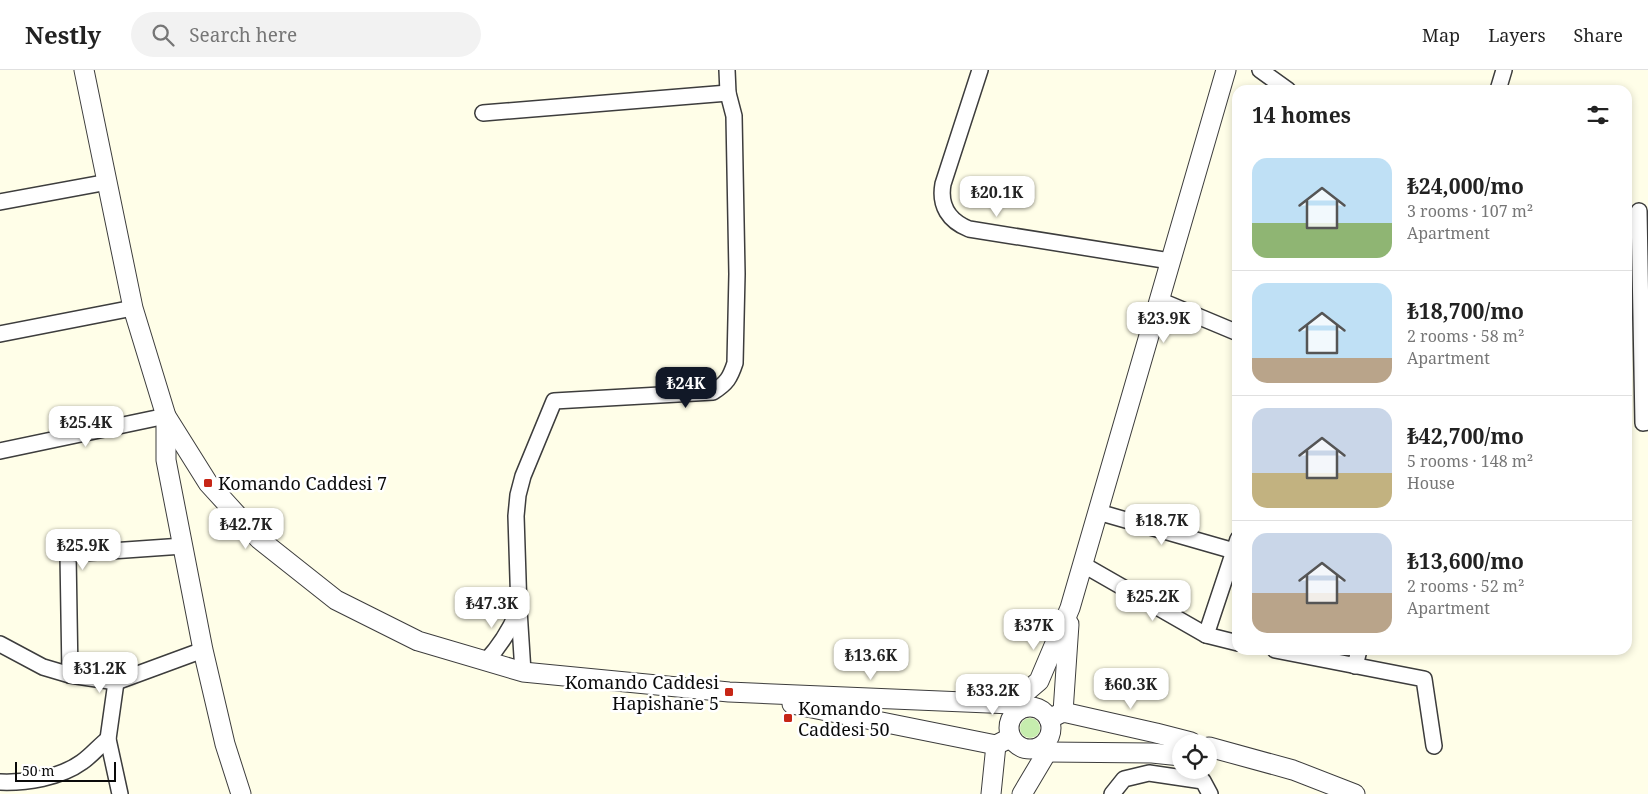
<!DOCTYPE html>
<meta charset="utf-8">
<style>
body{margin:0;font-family:"Noto Serif",serif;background:#f2f2f2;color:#222;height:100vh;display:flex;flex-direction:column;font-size:19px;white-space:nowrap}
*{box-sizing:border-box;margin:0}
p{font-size:16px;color:#767676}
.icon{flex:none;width:28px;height:28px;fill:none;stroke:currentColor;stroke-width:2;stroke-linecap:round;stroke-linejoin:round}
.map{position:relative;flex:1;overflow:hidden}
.details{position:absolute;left:1232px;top:15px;width:400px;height:570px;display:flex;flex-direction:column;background:#fff;border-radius:15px;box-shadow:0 2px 8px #0003}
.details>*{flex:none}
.fabs{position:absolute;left:1172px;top:664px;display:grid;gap:10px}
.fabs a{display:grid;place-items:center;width:45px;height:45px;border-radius:50%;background:#fff;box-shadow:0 2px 8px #0003;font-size:25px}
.scale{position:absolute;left:15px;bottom:12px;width:101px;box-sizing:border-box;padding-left:5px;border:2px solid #0a0a0a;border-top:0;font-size:14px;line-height:18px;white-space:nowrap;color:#0a0a0a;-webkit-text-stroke:4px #fff;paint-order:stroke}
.price{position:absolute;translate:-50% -42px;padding:0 11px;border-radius:10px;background:#fff;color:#222;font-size:16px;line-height:32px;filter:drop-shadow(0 1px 2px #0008)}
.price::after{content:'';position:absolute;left:50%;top:30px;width:15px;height:11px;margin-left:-8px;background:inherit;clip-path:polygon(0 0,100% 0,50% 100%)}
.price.current{background:#111827;color:#fff}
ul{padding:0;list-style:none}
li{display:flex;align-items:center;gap:15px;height:125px;padding:0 20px}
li+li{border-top:1px solid #e0e0e0}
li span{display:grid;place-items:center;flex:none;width:140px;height:100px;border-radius:15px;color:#555}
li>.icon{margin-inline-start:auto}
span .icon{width:60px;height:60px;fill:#fffc;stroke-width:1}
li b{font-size:21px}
h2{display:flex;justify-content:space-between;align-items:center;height:60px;padding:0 20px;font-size:21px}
header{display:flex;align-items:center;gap:30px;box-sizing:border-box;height:70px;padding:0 25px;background:#fff;border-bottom:1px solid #e0e0e0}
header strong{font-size:24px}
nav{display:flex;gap:28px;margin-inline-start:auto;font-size:18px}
.search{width:350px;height:45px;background:#f2f2f2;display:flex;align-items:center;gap:12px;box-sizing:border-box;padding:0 18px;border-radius:28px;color:#767676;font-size:19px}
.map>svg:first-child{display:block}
.green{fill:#c6edae}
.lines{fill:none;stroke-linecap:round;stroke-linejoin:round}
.minor-casing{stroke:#3d3d3d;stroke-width:18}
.tertiary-casing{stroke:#3d3d3d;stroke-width:21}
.minor{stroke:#fff;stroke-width:15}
.tertiary{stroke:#fff;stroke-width:19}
.poi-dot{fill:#c72616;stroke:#fff;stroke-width:2}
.labels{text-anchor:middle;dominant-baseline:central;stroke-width:5;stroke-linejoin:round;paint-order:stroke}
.poi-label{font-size:18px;fill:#0a0a0a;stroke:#fff;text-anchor:start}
</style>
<header>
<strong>Nestly</strong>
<div class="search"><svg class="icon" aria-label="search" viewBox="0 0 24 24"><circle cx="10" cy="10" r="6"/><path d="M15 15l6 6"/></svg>Search here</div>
<nav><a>Map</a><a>Layers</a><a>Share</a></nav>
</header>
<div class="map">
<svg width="1648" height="724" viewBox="0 0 1648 724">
<rect width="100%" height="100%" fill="#fffee8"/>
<circle class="green" cx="1030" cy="658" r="10"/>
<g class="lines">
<g class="minor-casing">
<g id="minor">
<path d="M 980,0 L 943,114 C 939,136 949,151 969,159 L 1170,191"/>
<path d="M 1260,0 L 1288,20"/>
<path d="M 1498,20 L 1504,0"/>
<path d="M 483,43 L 728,23"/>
<path d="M 0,132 L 108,112"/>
<path d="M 1639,141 L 1643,353 L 1648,352"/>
<path d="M 1159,230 L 1238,263"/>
<path d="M 0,264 L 133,238"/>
<path d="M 0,381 L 166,346"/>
<path d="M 1098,442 L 1234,481"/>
<path d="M 1082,494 L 1206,565 L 1238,573"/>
<path d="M 1206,565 L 1238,469"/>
<path d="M 0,574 L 43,597 L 70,605 L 116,612 L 203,580"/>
<path d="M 1275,580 L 1424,609 L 1434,676"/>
<path d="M 486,591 C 500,576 510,560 518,541"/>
<path d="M 1355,596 L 1359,580"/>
<path d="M 523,602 L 519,540 L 516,446 L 518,425 L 523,406 L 554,331 L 713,322 C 727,313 730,308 735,293 L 737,204 L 734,46 L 728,23 L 727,0"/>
<path d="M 70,605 L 68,484 L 183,476"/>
<path d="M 116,612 L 108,669 L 120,724"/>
<path d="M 0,712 C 26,713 60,708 82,692 C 91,686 99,676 108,669"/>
<path d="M 1112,724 L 1124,709 L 1149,703 L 1203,711 L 1210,724"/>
</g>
</g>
<g class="tertiary-casing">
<g id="tertiary">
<path d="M 84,0 L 133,238 L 166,346 L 208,413 L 259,469 L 336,530 L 418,571 L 523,602 L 729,622 L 1012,634 L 1020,639"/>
<path d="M 166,346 L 166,390 L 203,580 L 225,674 L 241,724"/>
<path d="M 792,634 L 996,675 L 1010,668"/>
<path d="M 1012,634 L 1039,611 L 1070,538 L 1226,0"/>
<circle cx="1030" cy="658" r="21"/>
<path d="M 1063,642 L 1069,554"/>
<path d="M 1049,649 L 1063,642 L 1156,663 L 1191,672"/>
<path d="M 1209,677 L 1293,700 L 1355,724"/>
<path d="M 1047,682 L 1152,683 L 1181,686"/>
<path d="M 991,724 L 996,675"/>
<path d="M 1022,724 L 1047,682"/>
</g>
</g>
<use href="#minor" class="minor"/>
<use href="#tertiary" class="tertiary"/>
</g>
<g class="poi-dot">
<rect x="203" y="408" width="10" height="10" rx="2.5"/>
<rect x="724" y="617" width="10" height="10" rx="2.5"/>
<rect x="783" y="643" width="10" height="10" rx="2.5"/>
</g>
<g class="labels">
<g class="poi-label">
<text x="218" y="413">Komando Caddesi 7</text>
<text x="719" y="612" text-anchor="end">Komando Caddesi<tspan x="719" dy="21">Hapishane 5</tspan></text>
<text x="798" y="638">Komando<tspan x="798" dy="21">Caddesi 50</tspan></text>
</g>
</g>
</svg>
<div class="fabs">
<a><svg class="icon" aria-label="locate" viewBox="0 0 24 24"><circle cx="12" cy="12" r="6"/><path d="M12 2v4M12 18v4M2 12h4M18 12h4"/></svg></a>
</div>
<div class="scale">50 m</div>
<b class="price" style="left:997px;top:148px">₺20.1K</b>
<b class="price" style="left:1164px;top:274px">₺23.9K</b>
<b class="price current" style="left:686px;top:339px">₺24K</b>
<b class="price" style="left:86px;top:378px">₺25.4K</b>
<b class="price" style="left:1162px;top:476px">₺18.7K</b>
<b class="price" style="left:246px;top:480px">₺42.7K</b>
<b class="price" style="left:83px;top:501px">₺25.9K</b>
<b class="price" style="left:1153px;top:552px">₺25.2K</b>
<b class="price" style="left:492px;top:559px">₺47.3K</b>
<b class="price" style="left:1034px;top:581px">₺37K</b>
<b class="price" style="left:871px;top:611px">₺13.6K</b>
<b class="price" style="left:100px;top:624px">₺31.2K</b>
<b class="price" style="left:1131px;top:640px">₺60.3K</b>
<b class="price" style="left:993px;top:646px">₺33.2K</b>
<section class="details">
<h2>14 homes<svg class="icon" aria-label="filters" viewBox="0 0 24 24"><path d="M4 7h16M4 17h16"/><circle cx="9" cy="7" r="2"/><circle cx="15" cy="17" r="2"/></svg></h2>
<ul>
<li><span style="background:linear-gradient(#bfe0f5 65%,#8fb573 0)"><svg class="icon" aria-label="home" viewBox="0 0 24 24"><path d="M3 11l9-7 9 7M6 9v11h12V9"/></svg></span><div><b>₺24,000/mo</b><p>3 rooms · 107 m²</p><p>Apartment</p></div></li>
<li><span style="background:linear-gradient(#bfe0f5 75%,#b9a48a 0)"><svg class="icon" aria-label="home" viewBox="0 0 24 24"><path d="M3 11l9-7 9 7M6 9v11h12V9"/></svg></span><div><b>₺18,700/mo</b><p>2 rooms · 58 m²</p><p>Apartment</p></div></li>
<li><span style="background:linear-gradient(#c9d6e8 65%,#c2b280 0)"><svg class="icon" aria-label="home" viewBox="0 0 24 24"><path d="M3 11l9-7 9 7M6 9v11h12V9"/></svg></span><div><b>₺42,700/mo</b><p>5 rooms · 148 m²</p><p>House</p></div></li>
<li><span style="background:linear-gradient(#c9d6e8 60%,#b9a48a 0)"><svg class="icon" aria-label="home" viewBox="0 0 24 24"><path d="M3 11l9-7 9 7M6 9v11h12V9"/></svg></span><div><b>₺13,600/mo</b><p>2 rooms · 52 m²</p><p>Apartment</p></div></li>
</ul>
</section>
</div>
